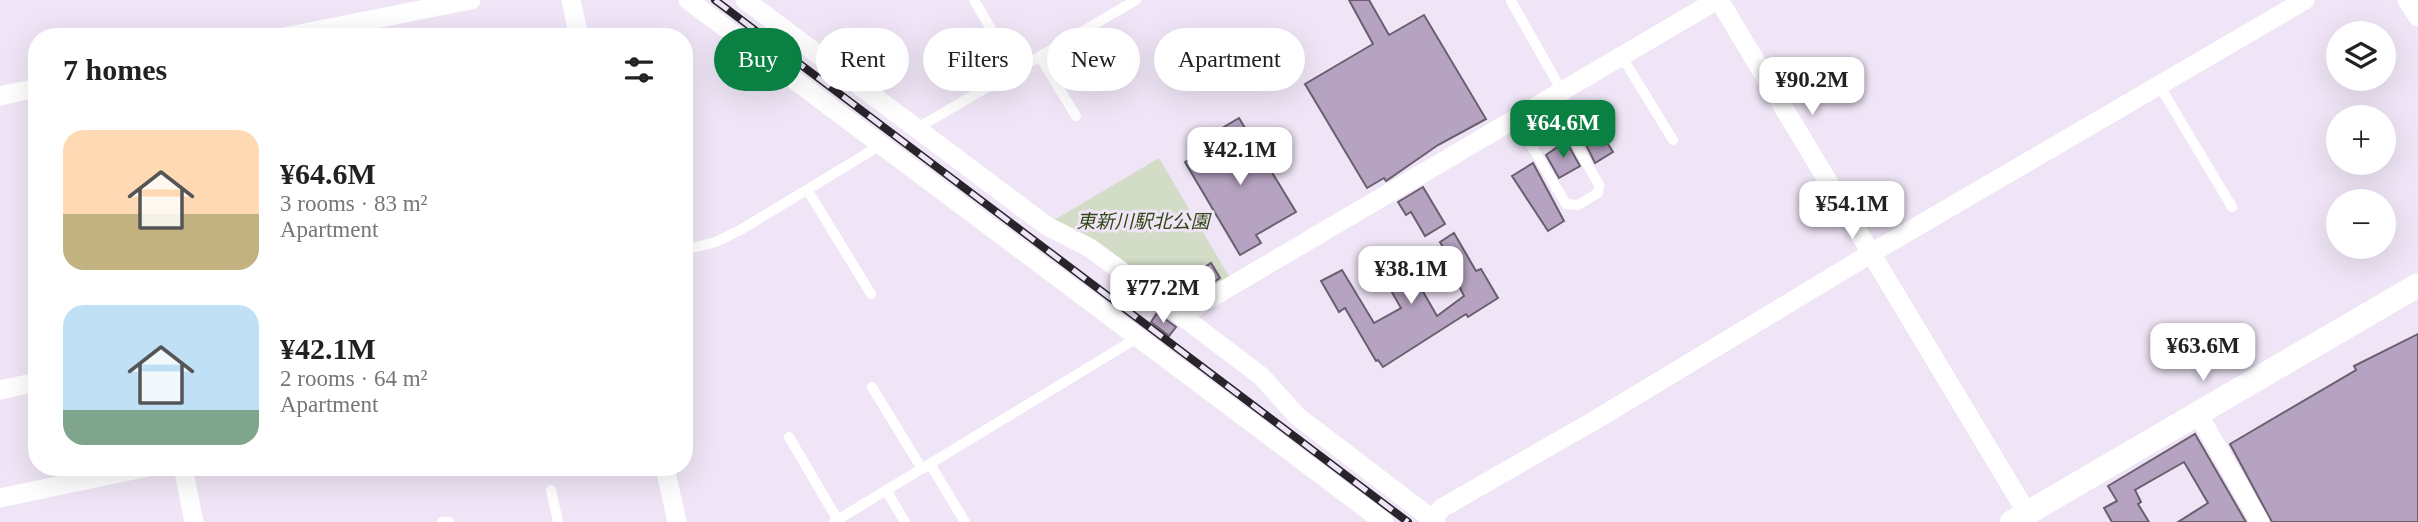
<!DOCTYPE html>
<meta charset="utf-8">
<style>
body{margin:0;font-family:"Times New Roman","Noto Sans JP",serif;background:#f6f6f6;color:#222;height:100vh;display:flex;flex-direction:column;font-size:26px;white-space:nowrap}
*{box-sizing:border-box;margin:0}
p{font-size:23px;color:#767676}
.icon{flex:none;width:38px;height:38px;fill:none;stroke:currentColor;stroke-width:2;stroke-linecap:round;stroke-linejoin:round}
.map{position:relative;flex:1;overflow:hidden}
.details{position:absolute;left:28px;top:28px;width:665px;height:448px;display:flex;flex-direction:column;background:#fff;border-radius:28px;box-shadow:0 7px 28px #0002}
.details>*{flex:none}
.banner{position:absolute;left:714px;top:28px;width:665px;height:63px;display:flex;gap:14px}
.tools{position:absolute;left:2326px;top:21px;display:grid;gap:14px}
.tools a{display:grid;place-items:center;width:70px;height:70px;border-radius:50%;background:#fff;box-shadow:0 7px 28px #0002;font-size:35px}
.price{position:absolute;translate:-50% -60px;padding:0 16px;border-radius:14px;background:#fff;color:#222;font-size:23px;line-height:46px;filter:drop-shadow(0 2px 4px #0008)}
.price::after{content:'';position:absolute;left:50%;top:42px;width:21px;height:16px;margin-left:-10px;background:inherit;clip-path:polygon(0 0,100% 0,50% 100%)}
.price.selected{background:#0b8043;color:#fff}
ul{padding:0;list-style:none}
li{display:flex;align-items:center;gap:21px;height:175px;padding:0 35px}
li span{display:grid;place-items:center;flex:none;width:196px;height:140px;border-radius:21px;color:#555}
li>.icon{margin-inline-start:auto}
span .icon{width:84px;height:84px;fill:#fffc;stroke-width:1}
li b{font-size:30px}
h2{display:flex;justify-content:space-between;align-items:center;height:84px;padding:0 35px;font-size:30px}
.tag{padding:0 24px;border-radius:32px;background:#fff;box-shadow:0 7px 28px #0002;font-size:24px;line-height:63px}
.tag.selected{background:#0b8043;color:#fff}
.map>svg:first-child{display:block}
.green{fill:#d2dcc7}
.building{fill:#b6a3c1;stroke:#69606f;stroke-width:2}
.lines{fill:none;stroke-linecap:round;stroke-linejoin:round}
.path{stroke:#968f9b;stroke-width:3.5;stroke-dasharray:3.5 5;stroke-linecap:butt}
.service{stroke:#fff;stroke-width:10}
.minor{stroke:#fff;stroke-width:19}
.tertiary{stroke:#fff;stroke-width:24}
.rail-casing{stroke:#27242a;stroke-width:8}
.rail{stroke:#efe5f6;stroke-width:5;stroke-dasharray:16;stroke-linecap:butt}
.labels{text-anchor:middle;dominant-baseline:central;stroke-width:6;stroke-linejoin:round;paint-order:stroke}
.park-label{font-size:19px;font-style:italic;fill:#334615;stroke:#efe5f6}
</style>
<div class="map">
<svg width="2418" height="522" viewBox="0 0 2418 522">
<rect width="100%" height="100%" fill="#efe5f6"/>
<path class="green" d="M 1159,158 L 1230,278 L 1195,296 L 1175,301 L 1051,222 Z"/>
<g class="building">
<path d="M 1349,0 L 1369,0 L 1389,35 L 1424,15 L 1486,119 L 1438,145 L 1386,181 L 1384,178 L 1367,188 L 1305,84 L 1373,44 Z"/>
<path d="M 1584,106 L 1613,152 L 1595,163 L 1571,114 Z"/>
<path d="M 1239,118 L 1296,212 L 1256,235 L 1261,243 L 1240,255 L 1185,162 L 1224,140 L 1219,130 Z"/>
<path d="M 1566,141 L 1580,166 L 1559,178 L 1546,155 Z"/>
<path d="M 1533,163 L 1564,221 L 1548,231 L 1512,176 Z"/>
<path d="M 1423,187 L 1445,224 L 1425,236 L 1411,212 L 1406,215 L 1398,202 Z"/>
<path d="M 1454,233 L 1476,271 L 1481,269 L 1498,298 L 1468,317 L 1466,314 L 1383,367 L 1378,360 L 1376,361 L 1345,308 L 1339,312 L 1321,281 L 1342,270 L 1374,323 L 1401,308 L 1382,275 L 1406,262 L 1437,316 L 1464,296 L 1457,282 L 1462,279 L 1440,242 Z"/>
<path d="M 1211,263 L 1220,278 L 1209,285 L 1199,281 L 1200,270 Z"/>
<path d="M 1157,313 L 1176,327 L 1169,336 L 1151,322 Z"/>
<path d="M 2418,334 L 2418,522 L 2272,522 L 2230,444 L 2356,370 L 2354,366 Z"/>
<path d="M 2195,434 L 2246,522 L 2178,522 L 2208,503 L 2184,462 L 2135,490 L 2141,502 L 2138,504 L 2149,522 L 2112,522 L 2104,508 L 2117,501 L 2108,486 Z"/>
</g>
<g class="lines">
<path class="path" d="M 1169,281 L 1192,286"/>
<g class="service">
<path d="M 974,0 L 1016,71"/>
<path d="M 1511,1 L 1562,91"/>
<path d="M 1040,57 L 1076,116"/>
<path d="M 1622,57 L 1673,140"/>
<path d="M 2159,85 L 2232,207"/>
<path d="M 1515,118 L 1566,204 L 1578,205 L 1598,193 L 1599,185 L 1550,98"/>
<path d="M 920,131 L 926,123 L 1136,0"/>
<path d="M 808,191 L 871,294"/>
<path d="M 684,250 L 716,242 L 742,229 L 881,145"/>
<path d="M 872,387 L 922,469"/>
<path d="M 789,437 L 839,522"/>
<path d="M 930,464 L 965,522"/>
<path d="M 551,490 L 558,522"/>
<path d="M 886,490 L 905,522"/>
<path d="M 442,522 L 449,522"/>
<path d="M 834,522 L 1137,338"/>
</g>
<g class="minor">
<path d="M 571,0 L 579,37"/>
<path d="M 688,0 L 1384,522"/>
<path d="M 745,0 L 1047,226 L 1090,248 L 1154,295 L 1261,376 L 1297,416 L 1436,522"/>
<path d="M 1719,0 L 2027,513"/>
<path d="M 2407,0 L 2418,17"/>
<path d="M 284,37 L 471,0"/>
<path d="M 0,96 L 37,88"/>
<path d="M 1184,318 L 1192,309 L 1717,0"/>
<path d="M 0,390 L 37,382"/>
<path d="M 2197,412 L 2260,522"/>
<path d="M 183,467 L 194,522"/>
<path d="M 665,467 L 677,522"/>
<path d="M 0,498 L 148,467"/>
<path d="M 1432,519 L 1442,508 L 1597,419 L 1870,254 L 2305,0"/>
</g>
<path class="tertiary" d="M 2012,522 L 2418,285"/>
<g class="rail-casing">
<path id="rail" d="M 715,0 L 1408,522"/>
</g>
<use href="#rail" class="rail"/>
</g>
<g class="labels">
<g class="park-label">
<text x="1143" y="221">東新川駅北公園</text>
</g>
</g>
</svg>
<div class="tools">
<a><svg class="icon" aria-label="layers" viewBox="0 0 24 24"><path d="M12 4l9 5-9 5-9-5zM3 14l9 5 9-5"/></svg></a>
<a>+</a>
<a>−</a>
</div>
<b class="price" style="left:1812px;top:117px">¥90.2M</b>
<b class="price selected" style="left:1563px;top:160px">¥64.6M</b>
<b class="price" style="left:1240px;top:187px">¥42.1M</b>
<b class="price" style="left:1852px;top:241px">¥54.1M</b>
<b class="price" style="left:1411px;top:306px">¥38.1M</b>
<b class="price" style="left:1163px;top:325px">¥77.2M</b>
<b class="price" style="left:2203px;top:383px">¥63.6M</b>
<div class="banner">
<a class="tag selected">Buy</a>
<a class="tag">Rent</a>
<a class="tag">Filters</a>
<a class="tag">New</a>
<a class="tag">Apartment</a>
</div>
<section class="details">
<h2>7 homes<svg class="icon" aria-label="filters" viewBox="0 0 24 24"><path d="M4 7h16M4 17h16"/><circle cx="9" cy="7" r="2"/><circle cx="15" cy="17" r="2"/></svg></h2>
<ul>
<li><span style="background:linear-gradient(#ffd9b3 60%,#c2b280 0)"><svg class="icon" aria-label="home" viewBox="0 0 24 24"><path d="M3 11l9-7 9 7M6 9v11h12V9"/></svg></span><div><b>¥64.6M</b><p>3 rooms · 83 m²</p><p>Apartment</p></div></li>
<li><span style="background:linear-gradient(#bfe0f5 75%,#7fa58c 0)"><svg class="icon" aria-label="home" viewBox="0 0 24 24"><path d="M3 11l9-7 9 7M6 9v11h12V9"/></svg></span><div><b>¥42.1M</b><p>2 rooms · 64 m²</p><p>Apartment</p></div></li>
</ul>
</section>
</div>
